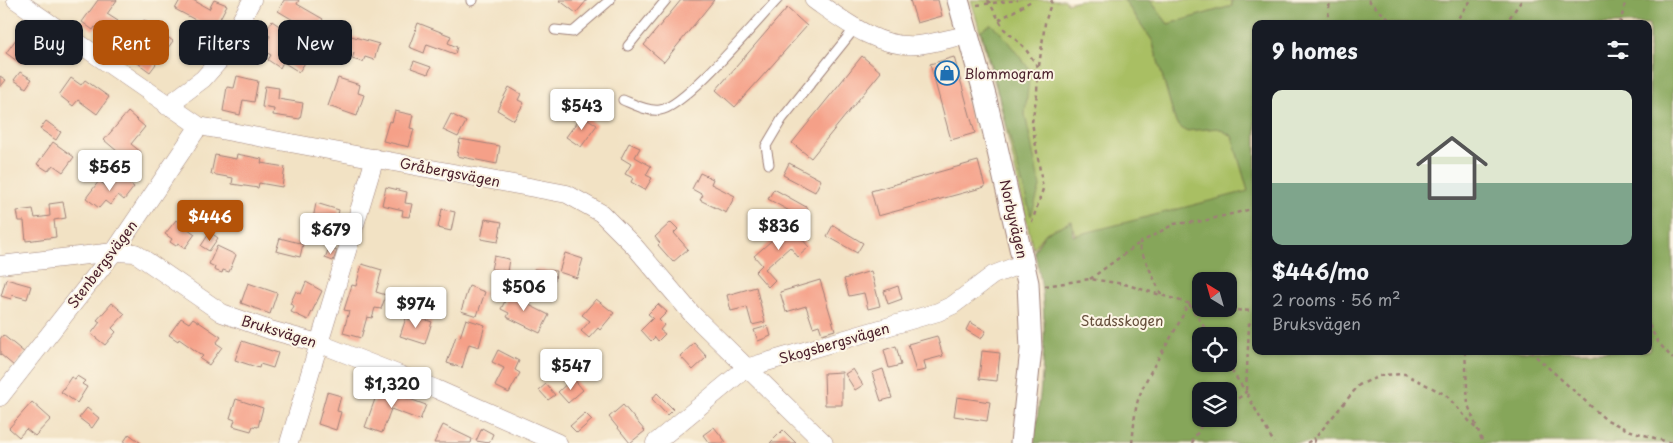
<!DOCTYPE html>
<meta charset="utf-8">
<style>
body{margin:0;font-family:"Playpen Sans",sans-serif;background:#20242c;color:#f1f3f6;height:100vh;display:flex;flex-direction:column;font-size:19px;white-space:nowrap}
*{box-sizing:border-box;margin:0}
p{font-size:16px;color:#9ea1a6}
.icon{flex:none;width:28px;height:28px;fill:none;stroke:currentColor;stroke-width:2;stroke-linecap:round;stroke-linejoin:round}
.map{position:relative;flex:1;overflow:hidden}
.sheet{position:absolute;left:1252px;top:20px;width:400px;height:335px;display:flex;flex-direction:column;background:#171b24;border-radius:10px;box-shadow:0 1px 4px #0004}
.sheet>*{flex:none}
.banner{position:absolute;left:15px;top:20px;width:475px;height:45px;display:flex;gap:10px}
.needle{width:32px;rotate:323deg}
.fabs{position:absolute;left:1192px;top:272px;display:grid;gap:10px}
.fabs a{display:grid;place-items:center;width:45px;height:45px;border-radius:10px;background:#171b24;box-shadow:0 1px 4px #0004;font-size:25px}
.price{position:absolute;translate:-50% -42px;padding:0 11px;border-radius:5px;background:#fff;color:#222;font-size:16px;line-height:32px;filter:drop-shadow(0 1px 2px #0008)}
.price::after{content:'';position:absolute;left:50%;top:30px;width:15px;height:11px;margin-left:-8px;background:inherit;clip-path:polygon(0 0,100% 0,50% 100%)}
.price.current{background:#b45309;color:#fff}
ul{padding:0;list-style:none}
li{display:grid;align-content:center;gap:10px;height:265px;padding:0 20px}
li span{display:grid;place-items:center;height:155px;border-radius:10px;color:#555}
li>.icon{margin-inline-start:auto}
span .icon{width:90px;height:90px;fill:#fffc;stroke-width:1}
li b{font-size:21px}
h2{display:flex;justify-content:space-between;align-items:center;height:60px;padding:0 20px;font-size:21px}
.chip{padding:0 18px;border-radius:10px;background:#171b24;box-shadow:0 1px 4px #0004;font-size:18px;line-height:45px}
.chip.current{background:#b45309;color:#fff}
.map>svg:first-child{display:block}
.green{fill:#a9bf64;stroke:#7a6f48}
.forest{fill:#86a65a;stroke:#686242;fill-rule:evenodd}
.building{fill:#f5a088}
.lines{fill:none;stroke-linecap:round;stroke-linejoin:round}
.service-casing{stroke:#9e8078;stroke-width:11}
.minor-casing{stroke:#9e8078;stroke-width:19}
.tertiary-casing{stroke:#9e8078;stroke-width:23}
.path{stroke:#9e8078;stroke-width:2.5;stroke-dasharray:4 4;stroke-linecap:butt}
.service{stroke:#fff;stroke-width:9}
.minor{stroke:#fff;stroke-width:18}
.tertiary{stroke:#fff;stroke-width:21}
.labels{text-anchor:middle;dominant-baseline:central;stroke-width:4;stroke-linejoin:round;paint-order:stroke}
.poi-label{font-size:14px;fill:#4a1f2b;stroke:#fcf5e5;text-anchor:start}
.street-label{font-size:14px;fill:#4a1f2b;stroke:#fcf5e5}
.park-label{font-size:14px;fill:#664f3c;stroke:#fcf5e5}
</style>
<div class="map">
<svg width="1673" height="443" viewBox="0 0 1673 443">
<rect width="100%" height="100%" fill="#fcf5e5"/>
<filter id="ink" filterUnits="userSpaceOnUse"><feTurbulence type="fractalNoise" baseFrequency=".02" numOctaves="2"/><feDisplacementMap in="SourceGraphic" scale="10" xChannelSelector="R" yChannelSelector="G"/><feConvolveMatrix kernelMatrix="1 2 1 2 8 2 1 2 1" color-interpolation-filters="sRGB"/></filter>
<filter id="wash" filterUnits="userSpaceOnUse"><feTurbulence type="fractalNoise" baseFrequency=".0096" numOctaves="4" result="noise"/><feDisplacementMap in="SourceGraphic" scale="20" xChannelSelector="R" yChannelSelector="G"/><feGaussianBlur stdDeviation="1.12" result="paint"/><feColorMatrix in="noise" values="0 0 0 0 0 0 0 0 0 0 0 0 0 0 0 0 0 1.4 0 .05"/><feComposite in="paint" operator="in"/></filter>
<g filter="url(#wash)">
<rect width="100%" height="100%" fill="#f2e2c4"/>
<g class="green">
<path d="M 971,0 L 1065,0 L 1067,3 L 1080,0 L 1124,0 L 1152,40 L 1176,123 L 1185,131 L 1218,128 L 1232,136 L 1251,201 L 1076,241 L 1072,221 L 1046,233 L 1033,249 L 998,94 Z"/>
<path d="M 1150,0 L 1232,0 L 1232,6 L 1168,24 Z"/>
</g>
<g class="forest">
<path d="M 1124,0 L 1150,0 L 1168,24 L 1232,6 L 1232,0 L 1673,0 L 1673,443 L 1034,443 C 1042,381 1052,312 1034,251 L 1046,233 L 1072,221 L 1073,236 L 1248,191 L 1232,136 L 1218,128 L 1185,131 L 1176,123 L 1152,40 ZM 1256,24 L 1649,24 L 1649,351 L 1256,351 ZM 1201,281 L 1229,281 L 1229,309 L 1201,309 ZM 1229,336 L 1229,364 L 1201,364 L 1201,336 ZM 1229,391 L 1229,419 L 1201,419 L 1201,391 Z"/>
<path d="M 991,24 L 1001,33 L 1030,70 L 1025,114 L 1040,187 L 1031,216 L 981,30 Z"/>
</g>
<g id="blocks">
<g class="building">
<path d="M 98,0 L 117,0 L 107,14 L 118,21 L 113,28 L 120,33 L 112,45 L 104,39 L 107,35 L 95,27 L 93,30 L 82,22 Z"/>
<path d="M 180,0 L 193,0 L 209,9 L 214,0 L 227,5 L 214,30 L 175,9 Z"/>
<path d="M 284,0 L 299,0 L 297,4 L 323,19 L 315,33 L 278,11 Z"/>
<path d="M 559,0 L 587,0 L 576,13 Z"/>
<path d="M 681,0 L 714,0 L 664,62 L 644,45 Z"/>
<path d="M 910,0 L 938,0 L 942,16 L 917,23 Z"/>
<path d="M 787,8 L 807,26 L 735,107 L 716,90 Z"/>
<path d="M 144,20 L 173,41 L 150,72 L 135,61 L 148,42 L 135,32 Z"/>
<path d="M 272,21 L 288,32 L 282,41 L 308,58 L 299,72 L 283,62 L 280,68 L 268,60 L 271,55 L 262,50 L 270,36 L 265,32 Z"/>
<path d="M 418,23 L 451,36 L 448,43 L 457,47 L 455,54 L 427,44 L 424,53 L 409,47 Z"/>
<path d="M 24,28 L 39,39 L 21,64 L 6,53 Z"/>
<path d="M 351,36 L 379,44 L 374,60 L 365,57 L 363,62 L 352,59 L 354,53 L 347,51 Z"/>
<path d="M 862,56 L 881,72 L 811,158 L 792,143 Z"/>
<path d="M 954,57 L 975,133 L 951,140 L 930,64 Z"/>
<path d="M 414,61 L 431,67 L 428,74 L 411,68 Z"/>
<path d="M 20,72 L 32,79 L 26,88 L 14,80 Z"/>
<path d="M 0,76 L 6,80 L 1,86 L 0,86 Z"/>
<path d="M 237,76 L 258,81 L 254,102 L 243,100 L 240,115 L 223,111 L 227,87 L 234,88 Z"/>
<path d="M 71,78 L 81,85 L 85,80 L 109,97 L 97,114 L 78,100 L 73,106 L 59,95 Z"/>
<path d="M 338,78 L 360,85 L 358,93 L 364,95 L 357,116 L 328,106 Z"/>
<path d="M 265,86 L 279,88 L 278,99 L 303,103 L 300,119 L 273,115 L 274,109 L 262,107 Z"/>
<path d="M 509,87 L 521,94 L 518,100 L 524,103 L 514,120 L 497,110 Z"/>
<path d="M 395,111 L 413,115 L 410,128 L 414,129 L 409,147 L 383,141 L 389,121 L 392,122 Z"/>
<path d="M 128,112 L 145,127 L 131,144 L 141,152 L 131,163 L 104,140 Z"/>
<path d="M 451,114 L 466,122 L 458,137 L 443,130 Z"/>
<path d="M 582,115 L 597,125 L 581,147 L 566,137 Z"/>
<path d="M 46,121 L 61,132 L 56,140 L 40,129 Z"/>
<path d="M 460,139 L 500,146 L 497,164 L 457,156 Z"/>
<path d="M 53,142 L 74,157 L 63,172 L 53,165 L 48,171 L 37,164 Z"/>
<path d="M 629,143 L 640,148 L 635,157 L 651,166 L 646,175 L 652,178 L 645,190 L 631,182 L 633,178 L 625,174 L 631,164 L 621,158 Z"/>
<path d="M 237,154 L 262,159 L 261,163 L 285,167 L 282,187 L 259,183 L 258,188 L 232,184 L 233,178 L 211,174 L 215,155 L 236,159 Z"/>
<path d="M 978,161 L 985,187 L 878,216 L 871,191 Z"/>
<path d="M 789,163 L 821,180 L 815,192 L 783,175 Z"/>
<path d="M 700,173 L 713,179 L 711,184 L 735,196 L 726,213 L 700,200 L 703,195 L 692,189 Z"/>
<path d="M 118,175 L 134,187 L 124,200 L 118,195 L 110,205 L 105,201 L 99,208 L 86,198 L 99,181 L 109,188 Z"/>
<path d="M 386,187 L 407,192 L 405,203 L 412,204 L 409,217 L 402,216 L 403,210 L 382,205 Z"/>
<path d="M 774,189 L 808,208 L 802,218 L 768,199 Z"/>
<path d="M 63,202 L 66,218 L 54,220 L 56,237 L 26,241 L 24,221 L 19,221 L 17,211 L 33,209 L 35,218 L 50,216 L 49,204 Z"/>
<path d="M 316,203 L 339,210 L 333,238 L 320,235 L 321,228 L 317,227 L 319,220 L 313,219 Z"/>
<path d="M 442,209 L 455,212 L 451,231 L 438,228 Z"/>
<path d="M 485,219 L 502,222 L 498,242 L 481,239 Z"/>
<path d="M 176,220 L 195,234 L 185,248 L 178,243 L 176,246 L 170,242 L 172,239 L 165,234 Z"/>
<path d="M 671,222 L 678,229 L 674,233 L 688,249 L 673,262 L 658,245 L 660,243 L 655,237 Z"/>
<path d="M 788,223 L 809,247 L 798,257 L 790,247 L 765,269 L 775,280 L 768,287 L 755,272 L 762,265 L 754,256 L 779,234 L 777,232 Z"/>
<path d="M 833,225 L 863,243 L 857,253 L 827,236 Z"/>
<path d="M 210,232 L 218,238 L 209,251 L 201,246 Z"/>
<path d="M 280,238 L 303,244 L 300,257 L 276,251 Z"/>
<path d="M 217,246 L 236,255 L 229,272 L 223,270 L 222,273 L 214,270 L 215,267 L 209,264 Z"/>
<path d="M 329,248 L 337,251 L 333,261 L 325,258 Z"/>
<path d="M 565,253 L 583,259 L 577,278 L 559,272 Z"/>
<path d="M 494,256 L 509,259 L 507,272 L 491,269 Z"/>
<path d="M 362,264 L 382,270 L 376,292 L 386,295 L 381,309 L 375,308 L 372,318 L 367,317 L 361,338 L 343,333 L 349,311 L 344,310 L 352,285 L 356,286 Z"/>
<path d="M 534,269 L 556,271 L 555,281 L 533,279 Z"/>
<path d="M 871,271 L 880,306 L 868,309 L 864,293 L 849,296 L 844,279 Z"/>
<path d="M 6,279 L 31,286 L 27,299 L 12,295 L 11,299 L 1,296 Z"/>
<path d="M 820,280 L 835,330 L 822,334 L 819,325 L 813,327 L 806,306 L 786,312 L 780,292 Z"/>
<path d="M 306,282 L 322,291 L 308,320 L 291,312 L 294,306 L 290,304 L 296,291 L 301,294 Z"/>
<path d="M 248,283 L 277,293 L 270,314 L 241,303 Z"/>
<path d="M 513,285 L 522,290 L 517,299 L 549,315 L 540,333 L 507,317 L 509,313 L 501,309 Z"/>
<path d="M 469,286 L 485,292 L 477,316 L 461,311 Z"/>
<path d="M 898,286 L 902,299 L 888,304 L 884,291 Z"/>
<path d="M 756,287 L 765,322 L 752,325 L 747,307 L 731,311 L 727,295 Z"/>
<path d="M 596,299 L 614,313 L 600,330 L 598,328 L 589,338 L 581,331 L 590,321 L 582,315 Z"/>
<path d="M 112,303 L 125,314 L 112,328 L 116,332 L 105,345 L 91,334 L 100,322 L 97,320 Z"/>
<path d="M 658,304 L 667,312 L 659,320 L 664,325 L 660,330 L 665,334 L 658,341 L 655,337 L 651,341 L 641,330 L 653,318 L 648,314 Z"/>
<path d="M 412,315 L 432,322 L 425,344 L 400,336 L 406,318 L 410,320 Z"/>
<path d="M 181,318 L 189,323 L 193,318 L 221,337 L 216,343 L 222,347 L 209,365 L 200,359 L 203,356 L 179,339 L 178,341 L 169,335 Z"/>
<path d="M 466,319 L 485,325 L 479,347 L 469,344 L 462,368 L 447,363 L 456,336 L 460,337 Z"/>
<path d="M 970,322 L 986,331 L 981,339 L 966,330 Z"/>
<path d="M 768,326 L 771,336 L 758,341 L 754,330 Z"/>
<path d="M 3,335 L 25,353 L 14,366 L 0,354 L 0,339 Z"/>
<path d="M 937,336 L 943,356 L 924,361 L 926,370 L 916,372 L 908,344 Z"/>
<path d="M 242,341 L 278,353 L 273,368 L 260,364 L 259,368 L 235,360 Z"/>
<path d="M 694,343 L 707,357 L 693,370 L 680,356 Z"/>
<path d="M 896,346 L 901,365 L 889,368 L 884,350 Z"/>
<path d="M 498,350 L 519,361 L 515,370 L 520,373 L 509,393 L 495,386 L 504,368 L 492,362 Z"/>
<path d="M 982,351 L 1000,353 L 997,381 L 979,379 Z"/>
<path d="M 853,369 L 863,385 L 855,390 L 845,374 Z"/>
<path d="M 883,369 L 892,398 L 881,401 L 872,373 Z"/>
<path d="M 842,372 L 842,405 L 825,405 L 824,373 Z"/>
<path d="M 77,376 L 85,381 L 82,384 L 87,387 L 77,403 L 61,392 L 71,377 L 75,379 Z"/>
<path d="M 573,378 L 583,390 L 568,403 L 558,392 Z"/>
<path d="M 546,384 L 555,395 L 548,400 L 539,390 Z"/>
<path d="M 379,388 L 426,405 L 420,420 L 391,409 L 382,433 L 365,427 Z"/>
<path d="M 327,392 L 341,396 L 337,411 L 341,412 L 336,430 L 318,424 Z"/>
<path d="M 657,393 L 673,409 L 667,415 L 652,399 Z"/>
<path d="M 957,397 L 990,402 L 987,421 L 954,416 Z"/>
<path d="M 236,399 L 263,408 L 258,427 L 253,426 L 251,431 L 233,426 L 235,420 L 230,418 Z"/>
<path d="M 32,402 L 51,419 L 35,436 L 26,429 L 19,437 L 9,428 Z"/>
<path d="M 623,405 L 645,431 L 630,443 L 609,417 Z"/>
<path d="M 87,408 L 99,418 L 92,428 L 79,418 Z"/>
<path d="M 585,413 L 592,420 L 577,433 L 570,426 Z"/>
<path d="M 443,425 L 472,439 L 471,443 L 434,443 Z"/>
<path d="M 714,427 L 726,442 L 724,443 L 709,443 L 703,435 Z"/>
<path d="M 482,428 L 493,434 L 489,443 L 476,441 Z"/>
<path d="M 783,430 L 796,443 L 770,443 Z"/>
<path d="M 129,434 L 141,443 L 123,443 Z"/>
</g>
</g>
</g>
<g filter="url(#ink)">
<use href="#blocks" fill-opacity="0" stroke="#9e8078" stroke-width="1"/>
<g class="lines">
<g class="service-casing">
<g id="service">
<path d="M 471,1 L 473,0"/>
<path d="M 555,30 L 573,32 L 610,0"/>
<path d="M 628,46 L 666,0"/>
<path d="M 623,100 C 633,104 648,112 660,110 C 685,107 756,22 777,0"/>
<path d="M 769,164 L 766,146 L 782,119 L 855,28"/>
</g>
</g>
<g class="minor-casing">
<g id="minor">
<path d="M 16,0 L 199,126 L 567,194 L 601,213 L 635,247 L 692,314 L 824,443"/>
<path d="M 814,0 C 844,21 879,49 918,45 C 935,43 951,38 967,35"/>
<path d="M 167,106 L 203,79 L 219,61 L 252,0"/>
<path d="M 0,265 L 114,252 L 135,253 L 222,313 L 270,330 L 318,343 L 436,389 L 558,443"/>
<path d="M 0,397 L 114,252 L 199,126"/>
<path d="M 289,443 L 375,158"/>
<path d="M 655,443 L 746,368 L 938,312 L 953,305 L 993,275 L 1024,263"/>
</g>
</g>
<g class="tertiary-casing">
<path id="tertiary" d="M 958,0 L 986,99 L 1028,283 L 1031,349 L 1021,443"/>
</g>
<g class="path">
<path d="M 988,0 L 1004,29 L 1024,47 L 1038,67 L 1037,94 L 1032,122 L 1043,189 L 1032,222"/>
<path d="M 1368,0 L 1394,24"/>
<path d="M 977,5 L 1018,0"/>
<path d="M 999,20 L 1033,0"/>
<path d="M 1327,24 L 1330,0"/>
<path d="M 1454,24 L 1471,0"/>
<path d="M 1505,24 L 1522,0"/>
<path d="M 1620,24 L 1626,0"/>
<path d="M 1039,66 L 1045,23 L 1052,0"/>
<path d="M 1090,279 L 1138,244"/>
<path d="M 1045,286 L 1090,279 L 1124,284 L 1201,307"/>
<path d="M 1161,294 L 1138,244 L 1174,224 L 1203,221 L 1256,208"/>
<path d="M 1189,304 L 1210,336"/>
<path d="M 1205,309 L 1256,311"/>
<path d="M 1256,317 L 1249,324 L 1246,392 L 1274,443"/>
<path d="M 1649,325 L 1658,342 L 1673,359"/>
<path d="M 1465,351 L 1468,405 L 1483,443"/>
<path d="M 1530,351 L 1605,419 L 1628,430 L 1671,443"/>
<path d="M 1227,364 L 1246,392 L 1229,406"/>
<path d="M 1132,443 C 1134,429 1134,413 1138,400 C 1150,365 1175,337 1188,303"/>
<path d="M 1192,443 L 1201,426 L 1211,419"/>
<path d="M 1307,443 L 1315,438"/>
<path d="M 1314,443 L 1316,437 L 1359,385 L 1382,375 L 1405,374 L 1446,395 L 1478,431"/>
</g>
<use href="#service" class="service"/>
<use href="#minor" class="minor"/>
<use href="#tertiary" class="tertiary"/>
</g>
</g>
<defs>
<g id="shop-ring" transform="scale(1.25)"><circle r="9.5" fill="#fcf5e5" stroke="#1f6fb2" stroke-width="1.5"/><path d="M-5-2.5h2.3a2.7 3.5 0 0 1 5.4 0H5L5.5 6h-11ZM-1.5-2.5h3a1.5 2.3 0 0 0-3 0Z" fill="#1f6fb2"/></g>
</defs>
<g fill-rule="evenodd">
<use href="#shop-ring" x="947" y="73"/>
</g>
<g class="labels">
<g class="poi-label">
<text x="964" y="73">Blommogram</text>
</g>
<g class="street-label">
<text transform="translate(450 172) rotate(11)">Gråbergsvägen</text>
<text transform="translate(1014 219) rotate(77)">Norbyvägen</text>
<text transform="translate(102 264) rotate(-53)">Stenbergsvägen</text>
<text transform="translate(279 331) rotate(17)">Bruksvägen</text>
<text transform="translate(834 343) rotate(-16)">Skogsbergsvägen</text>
</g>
<g class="park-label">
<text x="1122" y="320">Stadsskogen</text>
</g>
</g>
</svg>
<div class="fabs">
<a><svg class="needle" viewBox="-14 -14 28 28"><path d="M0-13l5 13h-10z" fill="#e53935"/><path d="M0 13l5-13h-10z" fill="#9ea1a6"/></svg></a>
<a><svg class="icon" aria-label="locate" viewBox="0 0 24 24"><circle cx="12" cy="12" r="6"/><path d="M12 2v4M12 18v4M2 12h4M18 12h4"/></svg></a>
<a><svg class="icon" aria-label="layers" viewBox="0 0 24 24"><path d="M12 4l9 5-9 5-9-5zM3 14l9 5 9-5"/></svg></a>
</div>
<b class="price" style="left:582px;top:131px">$543</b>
<b class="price" style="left:110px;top:192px">$565</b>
<b class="price current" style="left:210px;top:242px">$446</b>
<b class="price" style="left:779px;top:251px">$836</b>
<b class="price" style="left:331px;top:255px">$679</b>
<b class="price" style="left:524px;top:312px">$506</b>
<b class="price" style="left:416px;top:329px">$974</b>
<b class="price" style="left:571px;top:391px">$547</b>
<b class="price" style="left:392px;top:409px">$1,320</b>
<div class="banner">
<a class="chip">Buy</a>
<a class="chip current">Rent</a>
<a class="chip">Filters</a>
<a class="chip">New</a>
</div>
<section class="sheet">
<h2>9 homes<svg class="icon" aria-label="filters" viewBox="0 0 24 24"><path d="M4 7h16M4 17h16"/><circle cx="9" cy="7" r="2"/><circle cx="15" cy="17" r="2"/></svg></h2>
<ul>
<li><span style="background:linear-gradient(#dfe7d0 60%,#7fa58c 0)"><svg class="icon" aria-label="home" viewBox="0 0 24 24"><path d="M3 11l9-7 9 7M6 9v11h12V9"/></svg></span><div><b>$446/mo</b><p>2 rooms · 56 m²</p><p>Bruksvägen</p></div></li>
</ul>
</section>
</div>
